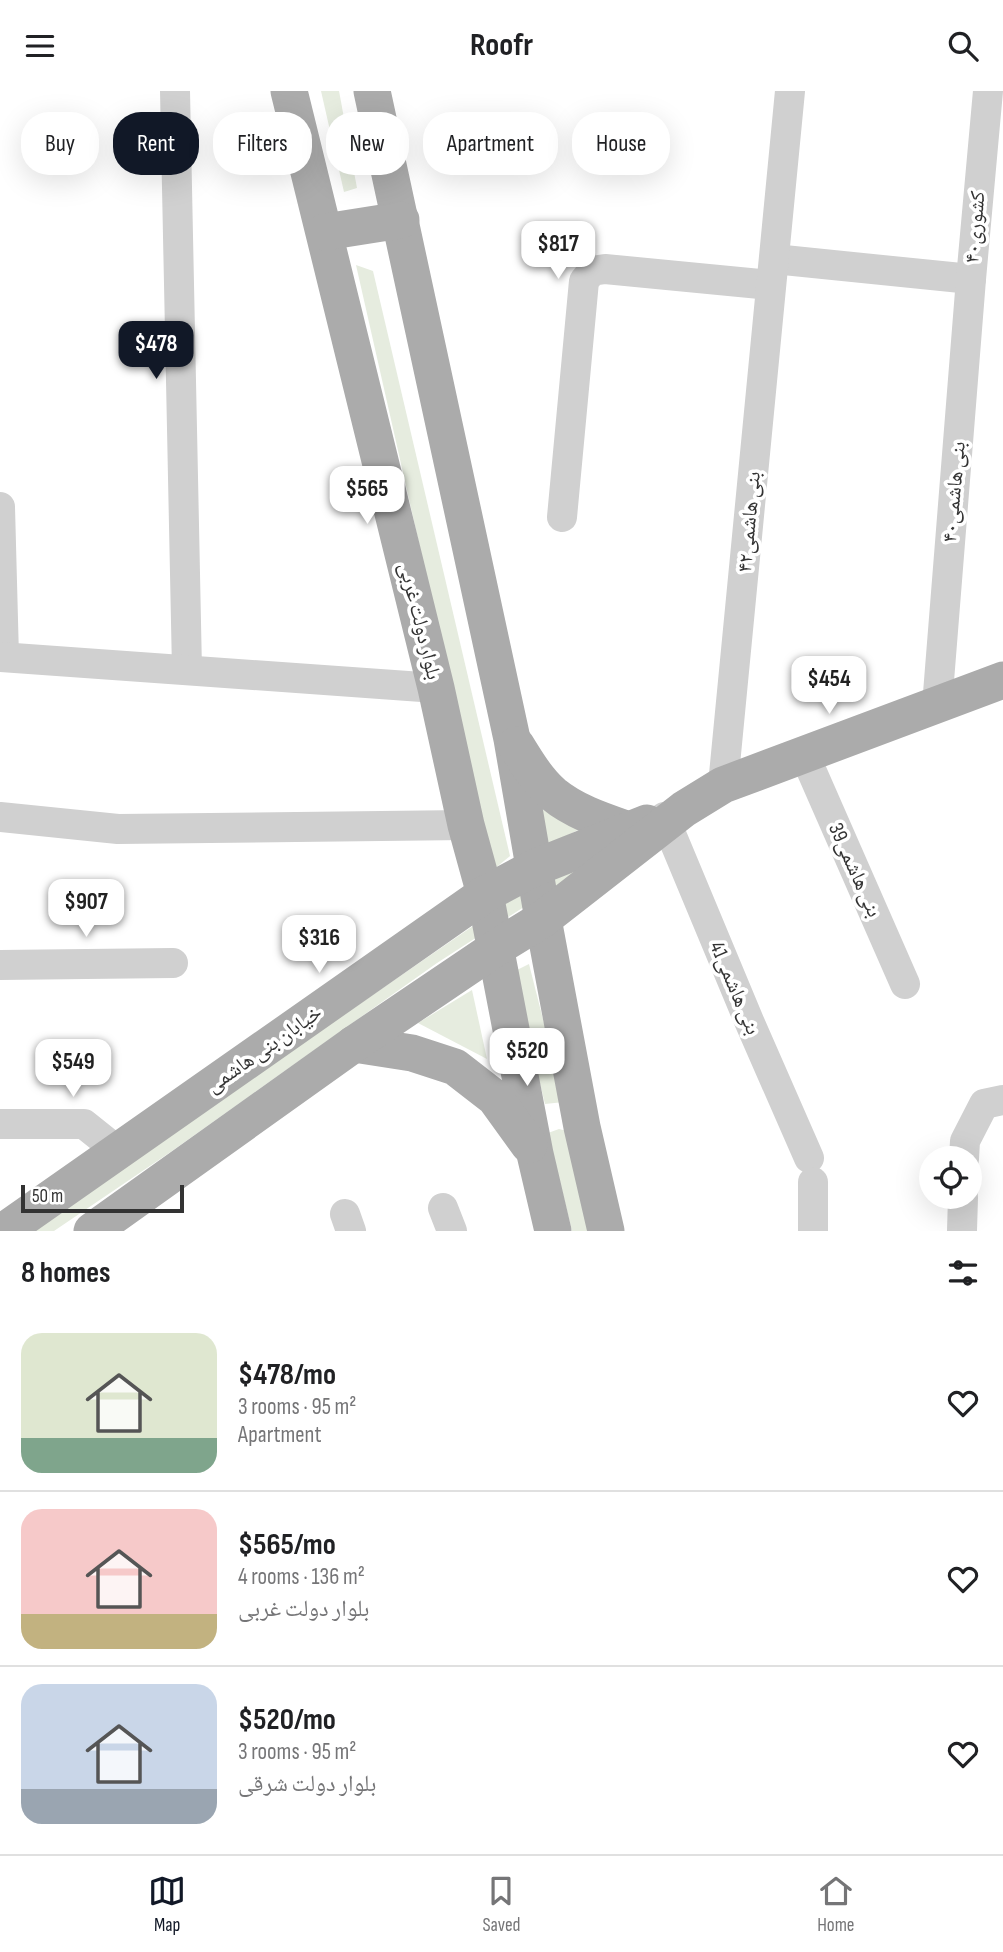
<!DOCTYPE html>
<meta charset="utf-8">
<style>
body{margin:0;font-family:"Sofia Sans Condensed","Noto Naskh Arabic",sans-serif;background:#f2f2f2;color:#202124;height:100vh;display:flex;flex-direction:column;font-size:26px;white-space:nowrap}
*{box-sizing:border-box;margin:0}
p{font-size:23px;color:#757577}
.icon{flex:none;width:38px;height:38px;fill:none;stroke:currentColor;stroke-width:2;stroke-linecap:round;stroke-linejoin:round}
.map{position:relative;height:1140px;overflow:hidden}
.panel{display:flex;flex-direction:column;background:#fff;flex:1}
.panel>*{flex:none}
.guide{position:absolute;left:21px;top:21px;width:962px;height:63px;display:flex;gap:14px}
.fabs{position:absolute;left:919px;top:1055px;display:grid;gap:14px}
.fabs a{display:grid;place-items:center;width:63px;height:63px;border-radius:50%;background:#fff;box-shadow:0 7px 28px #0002;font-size:35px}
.scale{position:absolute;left:21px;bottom:18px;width:163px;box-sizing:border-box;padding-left:7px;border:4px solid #333;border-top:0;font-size:19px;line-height:24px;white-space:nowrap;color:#333;-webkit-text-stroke:5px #fff;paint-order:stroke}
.price{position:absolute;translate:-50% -60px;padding:0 16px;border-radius:14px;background:#fff;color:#222;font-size:23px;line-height:46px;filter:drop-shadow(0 2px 4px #0008)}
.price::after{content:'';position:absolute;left:50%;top:42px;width:21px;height:16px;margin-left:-10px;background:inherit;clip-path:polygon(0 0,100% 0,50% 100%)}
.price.current{background:#111827;color:#fff}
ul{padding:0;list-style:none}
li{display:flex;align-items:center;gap:21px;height:175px;padding:0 21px}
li+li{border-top:2px solid #e0e0e0}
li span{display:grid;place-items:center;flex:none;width:196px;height:140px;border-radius:21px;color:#555}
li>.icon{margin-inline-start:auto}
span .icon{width:84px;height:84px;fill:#fffc;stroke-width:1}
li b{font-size:30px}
h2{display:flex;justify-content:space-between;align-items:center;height:84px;padding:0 21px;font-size:30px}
.pill{padding:0 24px;border-radius:28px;background:#fff;box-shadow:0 7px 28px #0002;font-size:24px;line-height:63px}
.pill.current{background:#111827;color:#fff}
header{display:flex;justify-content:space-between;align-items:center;height:91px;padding:0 21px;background:#fff;font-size:32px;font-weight:700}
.tabs{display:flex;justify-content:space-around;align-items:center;height:98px;border-top:2px solid #e0e0e0;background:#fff;font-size:19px;color:#757577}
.tabs a{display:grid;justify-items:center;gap:4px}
.tabs .current{color:#111827}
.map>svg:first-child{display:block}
.green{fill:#e6ecdf}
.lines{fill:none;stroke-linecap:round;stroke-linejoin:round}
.minor{stroke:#d0d0d0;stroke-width:30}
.major{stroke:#ababab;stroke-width:37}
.labels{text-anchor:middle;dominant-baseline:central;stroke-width:7;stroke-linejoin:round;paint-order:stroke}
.street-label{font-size:21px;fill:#333;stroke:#fff}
</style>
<header><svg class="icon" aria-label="menu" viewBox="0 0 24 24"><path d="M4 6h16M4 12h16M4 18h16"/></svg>Roofr<svg class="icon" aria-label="search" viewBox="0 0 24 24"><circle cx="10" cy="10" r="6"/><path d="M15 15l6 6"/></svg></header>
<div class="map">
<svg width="1003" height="1140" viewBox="0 0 1003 1140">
<rect width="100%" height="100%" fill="#fff"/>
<g class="green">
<path d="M 321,0 L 339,0 L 357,97 L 344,101 Z"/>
<path d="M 356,174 L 373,180 L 510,765 L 493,779 Z"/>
<path d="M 533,713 L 559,728 L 584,736 L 540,758 Z"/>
<path d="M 575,772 L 581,779 L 437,872 L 172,1060 L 54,1140 L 29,1140 L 505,813 Z"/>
<path d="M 529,873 L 564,1011 L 545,1013 L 513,881 Z"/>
<path d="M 472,899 L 487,968 L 418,932 Z"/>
<path d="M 559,1038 L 571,1041 L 592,1140 L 572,1140 L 548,1042 Z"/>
</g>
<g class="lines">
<g class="minor">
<path d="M 175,0 L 187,579"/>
<path d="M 774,168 L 971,188"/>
<path d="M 0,416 L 4,566"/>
<path d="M 562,426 L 584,190 L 592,180 L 605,178 L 771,194"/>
<path d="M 0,566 L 436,597"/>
<path d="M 937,615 L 971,188 L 988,0"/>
<path d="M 805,665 L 905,893"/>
<path d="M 723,694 L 790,0"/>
<path d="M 0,726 L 118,738 L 466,734"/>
<path d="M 664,726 L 749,930 L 809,1067"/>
<path d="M 0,874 L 173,872"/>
<path d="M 0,1033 L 84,1033 L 119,1061"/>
<path d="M 964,1068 L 965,1050 L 984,1013 L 1003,1009"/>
<path d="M 443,1117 L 452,1140"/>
<path d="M 345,1123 L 351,1140"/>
<path d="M 813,1140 L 813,1091"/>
<path d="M 962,1140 L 963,1106"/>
</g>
<g class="major">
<path d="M 289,0 L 436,597 L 466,734 L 485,803 L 535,1063 L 553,1140"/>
<path d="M 372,0 L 512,648 L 543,828 L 582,1036 L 606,1140"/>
<path d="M 325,141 L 401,129"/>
<path d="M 516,654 C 527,672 538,690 553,703 C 575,721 603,730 629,739"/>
<path d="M 354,953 L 412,962 L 455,976 L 495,1007 L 529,1054"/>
<path d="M 4,1140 L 485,803 L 534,777 L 647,732"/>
<path d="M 92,1140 L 354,953 L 496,857 L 543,828 L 684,718 L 723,694 L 1003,589"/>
</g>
</g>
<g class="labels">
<g class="street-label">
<text transform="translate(975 136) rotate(-85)">کشوری۴۰</text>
<text transform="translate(954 401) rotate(-85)">بنی هاشمی۴۰</text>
<text transform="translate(749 431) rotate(-85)">بنی هاشمی۴۲</text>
<text transform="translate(420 530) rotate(76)">بلوار دولت غربی</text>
<text transform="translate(855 779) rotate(66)">بنی هاشمی39</text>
<text transform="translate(735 897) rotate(67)">بنی هاشمی41</text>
<text transform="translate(264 958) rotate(-35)">خیابان بنی هاشمی</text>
</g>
</g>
</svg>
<div class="fabs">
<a><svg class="icon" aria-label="locate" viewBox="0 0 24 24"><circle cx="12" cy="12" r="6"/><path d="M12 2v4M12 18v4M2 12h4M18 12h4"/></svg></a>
</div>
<div class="scale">50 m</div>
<b class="price" style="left:558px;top:190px">$817</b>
<b class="price current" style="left:156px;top:290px">$478</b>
<b class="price" style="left:367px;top:435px">$565</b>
<b class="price" style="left:829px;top:625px">$454</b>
<b class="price" style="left:86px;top:848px">$907</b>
<b class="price" style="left:319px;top:884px">$316</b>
<b class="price" style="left:527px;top:997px">$520</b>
<b class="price" style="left:73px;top:1008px">$549</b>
<div class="guide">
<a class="pill">Buy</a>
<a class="pill current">Rent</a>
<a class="pill">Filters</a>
<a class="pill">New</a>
<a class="pill">Apartment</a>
<a class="pill">House</a>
</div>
</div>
<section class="panel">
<h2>8 homes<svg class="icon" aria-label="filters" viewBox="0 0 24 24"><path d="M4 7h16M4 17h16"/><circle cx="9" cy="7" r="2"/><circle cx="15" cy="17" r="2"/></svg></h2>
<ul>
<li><span style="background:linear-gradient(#dfe7d0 75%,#7fa58c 0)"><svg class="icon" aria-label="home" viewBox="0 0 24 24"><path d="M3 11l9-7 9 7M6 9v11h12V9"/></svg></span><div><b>$478/mo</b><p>3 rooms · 95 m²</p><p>Apartment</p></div><svg class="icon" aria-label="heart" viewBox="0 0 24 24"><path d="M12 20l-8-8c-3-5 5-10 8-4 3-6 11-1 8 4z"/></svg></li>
<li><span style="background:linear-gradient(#f6c9c9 75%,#c2b280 0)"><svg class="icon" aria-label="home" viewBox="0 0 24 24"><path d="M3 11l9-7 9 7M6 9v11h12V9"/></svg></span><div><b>$565/mo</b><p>4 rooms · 136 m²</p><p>بلوار دولت غربی</p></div><svg class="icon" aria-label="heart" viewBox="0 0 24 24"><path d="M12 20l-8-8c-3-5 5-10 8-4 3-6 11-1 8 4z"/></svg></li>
<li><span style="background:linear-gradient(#c9d6e8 75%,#9aa5b1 0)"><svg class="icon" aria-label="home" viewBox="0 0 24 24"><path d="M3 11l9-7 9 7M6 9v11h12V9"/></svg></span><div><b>$520/mo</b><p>3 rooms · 95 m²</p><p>بلوار دولت شرقی</p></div><svg class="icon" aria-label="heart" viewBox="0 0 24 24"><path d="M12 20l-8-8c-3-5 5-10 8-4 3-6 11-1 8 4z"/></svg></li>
</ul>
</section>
<nav class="tabs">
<a class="current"><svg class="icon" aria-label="map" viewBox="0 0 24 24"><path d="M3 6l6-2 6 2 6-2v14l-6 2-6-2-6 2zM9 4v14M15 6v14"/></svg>Map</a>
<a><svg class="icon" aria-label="saved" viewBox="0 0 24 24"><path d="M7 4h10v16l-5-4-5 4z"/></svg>Saved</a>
<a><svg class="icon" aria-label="home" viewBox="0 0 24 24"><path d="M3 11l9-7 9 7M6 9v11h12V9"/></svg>Home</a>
</nav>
